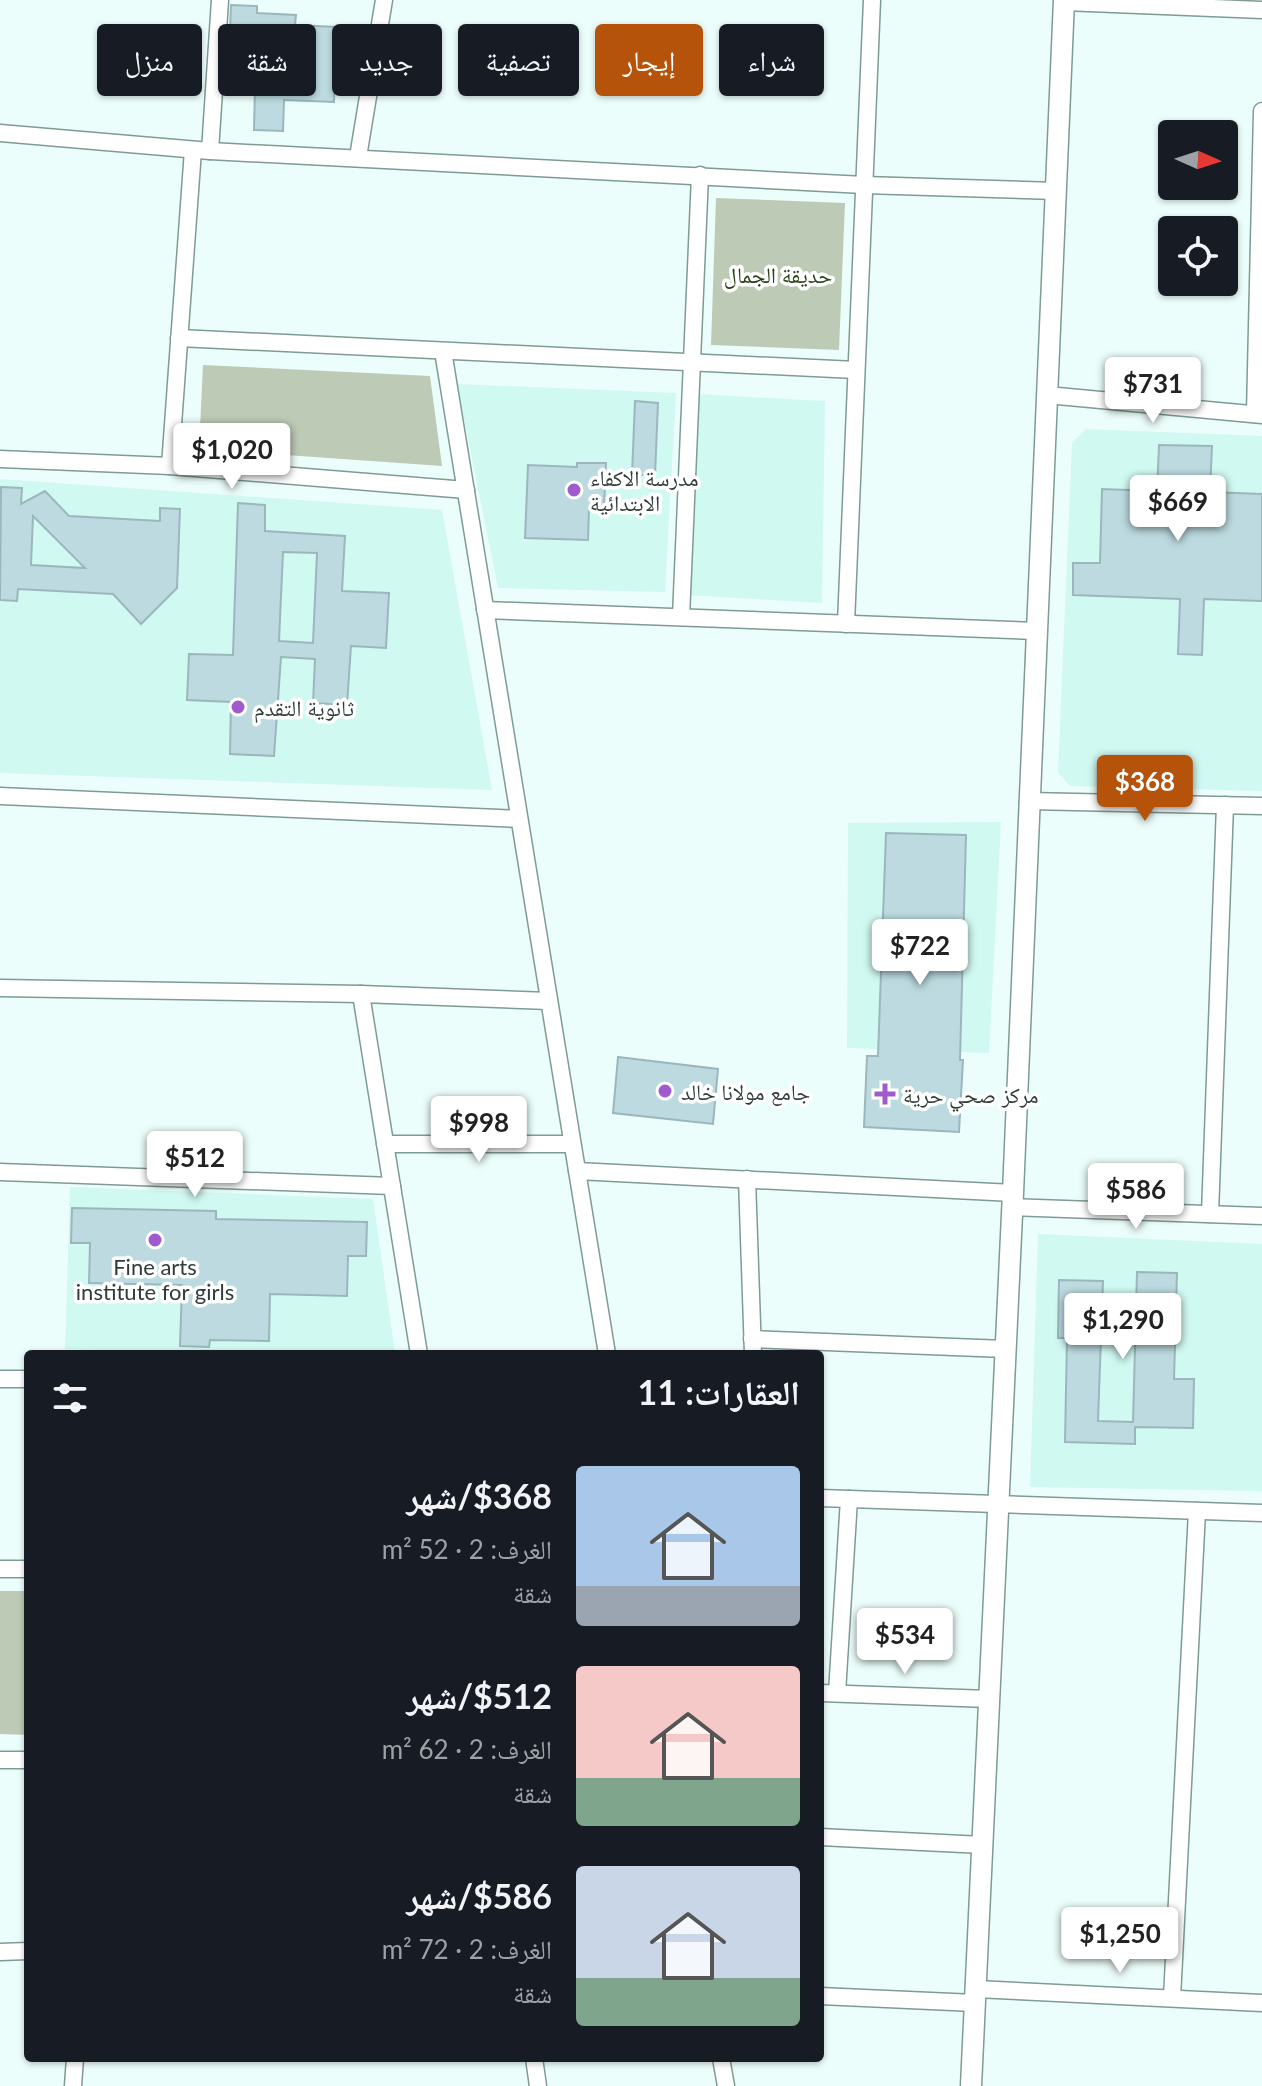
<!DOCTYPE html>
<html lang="ar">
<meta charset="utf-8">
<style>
body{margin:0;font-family:Lato,"Noto Naskh Arabic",sans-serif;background:#242831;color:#f1f3f6;direction:rtl;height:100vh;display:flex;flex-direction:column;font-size:30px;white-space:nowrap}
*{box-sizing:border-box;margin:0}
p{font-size:26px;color:#9ea1a6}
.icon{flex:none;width:44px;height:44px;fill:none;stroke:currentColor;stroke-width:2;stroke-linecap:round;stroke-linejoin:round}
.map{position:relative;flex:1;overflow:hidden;direction:ltr}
.drawer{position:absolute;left:24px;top:1350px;width:800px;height:712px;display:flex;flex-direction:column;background:#171b24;border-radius:8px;box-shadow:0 2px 6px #0004;direction:rtl}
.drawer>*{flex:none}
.hud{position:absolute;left:24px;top:24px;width:800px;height:72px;direction:rtl;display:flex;gap:16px}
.needle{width:52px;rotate:93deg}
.fabs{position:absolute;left:1158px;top:120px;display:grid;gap:16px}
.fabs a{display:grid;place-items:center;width:80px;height:80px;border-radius:8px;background:#171b24;box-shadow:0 2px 6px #0004;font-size:40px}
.price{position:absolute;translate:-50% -68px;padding:0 18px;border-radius:8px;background:#fff;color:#222;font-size:26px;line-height:52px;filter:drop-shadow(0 2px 4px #0008)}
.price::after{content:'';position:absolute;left:50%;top:48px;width:24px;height:18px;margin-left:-12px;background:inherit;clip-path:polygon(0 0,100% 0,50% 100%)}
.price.active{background:#b45309;color:#fff}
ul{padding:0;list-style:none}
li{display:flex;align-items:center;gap:24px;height:200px;padding:0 24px}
li span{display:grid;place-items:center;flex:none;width:224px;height:160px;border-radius:8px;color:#555}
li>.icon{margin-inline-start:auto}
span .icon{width:96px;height:96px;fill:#fffc;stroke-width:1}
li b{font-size:34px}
h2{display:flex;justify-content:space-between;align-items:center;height:96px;padding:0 24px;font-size:34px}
.tag{padding:0 28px;border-radius:8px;background:#171b24;box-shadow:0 2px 6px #0004;font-size:28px;line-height:72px}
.tag.active{background:#b45309;color:#fff}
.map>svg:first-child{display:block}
.built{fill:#d0f9f1}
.green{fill:#bdcab5}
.building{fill:#bcdadf;stroke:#9ab7bc;stroke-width:2;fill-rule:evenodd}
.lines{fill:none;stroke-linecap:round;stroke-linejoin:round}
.minor-casing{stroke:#7e9b96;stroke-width:19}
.tertiary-casing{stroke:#7e9b96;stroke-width:23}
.minor{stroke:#fff;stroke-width:16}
.tertiary{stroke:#fff;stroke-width:20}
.poi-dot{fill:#a05ace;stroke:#fff;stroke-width:3}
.labels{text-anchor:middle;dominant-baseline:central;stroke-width:7;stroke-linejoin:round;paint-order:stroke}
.park-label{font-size:22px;fill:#294213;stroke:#fff}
.poi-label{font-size:22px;fill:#303c3a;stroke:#fff;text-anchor:start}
</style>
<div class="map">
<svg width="1262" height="2086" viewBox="0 0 1262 2086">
<rect width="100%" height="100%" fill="#ecfefb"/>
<g class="built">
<path d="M 457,384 L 676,393 L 665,592 L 498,588 Z"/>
<path d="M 695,394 L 825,401 L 822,603 L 687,595 Z"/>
<path d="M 1086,429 L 1262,436 L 1262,791 L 1070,786 L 1058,772 L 1072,443 Z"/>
<path d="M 0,479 L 442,510 L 492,790 L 0,773 Z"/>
<path d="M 1001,822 L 989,1053 L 847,1048 L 848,823 Z"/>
<path d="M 70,1187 L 373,1199 L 395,1353 L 215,1353 L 65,1349 Z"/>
<path d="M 1038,1234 L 1262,1244 L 1262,1491 L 1030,1487 Z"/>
</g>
<g class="green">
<path d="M 716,198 L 845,203 L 839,350 L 711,345 Z"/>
<path d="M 203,365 L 430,376 L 442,466 L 199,449 Z"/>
<path d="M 0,1591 L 28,1591 L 28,1735 L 0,1734 Z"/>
</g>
<g class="building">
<path d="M 231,5 L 257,6 L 257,13 L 296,15 L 295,25 L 337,27 L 334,102 L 284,100 L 283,131 L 254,130 L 255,87 L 265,87 L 266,58 L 229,56 Z"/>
<path d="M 635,401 L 658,403 L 655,476 L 632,474 Z"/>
<path d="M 1159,445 L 1212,446 L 1210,492 L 1262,494 L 1262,601 L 1204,599 L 1202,655 L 1178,654 L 1180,599 L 1073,595 L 1073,563 L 1100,563 L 1102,489 L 1157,491 Z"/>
<path d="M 577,463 L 606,463 L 604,507 L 589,507 L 588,540 L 525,538 L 528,465 L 577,467 Z"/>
<path d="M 1,487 L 22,488 L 21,504 L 45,491 L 69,516 L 160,521 L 160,508 L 180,509 L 177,588 L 141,624 L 113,594 L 18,589 L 17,601 L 0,600 ZM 33,516 L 85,568 L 31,565 Z"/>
<path d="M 238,503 L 265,505 L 265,531 L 345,536 L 342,591 L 389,593 L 386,648 L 351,646 L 347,705 L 313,703 L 315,659 L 281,657 L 274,756 L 230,754 L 231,702 L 187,700 L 189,654 L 233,655 ZM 283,552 L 317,553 L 313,643 L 279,641 Z"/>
<path d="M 886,833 L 966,835 L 960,1060 L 963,1060 L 959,1132 L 864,1127 L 867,1056 L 878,1056 Z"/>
<path d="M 618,1057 L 718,1069 L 713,1124 L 613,1113 Z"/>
<path d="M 72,1208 L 216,1211 L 216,1219 L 367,1222 L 366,1256 L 348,1256 L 347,1296 L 270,1294 L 269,1341 L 210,1340 L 209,1347 L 180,1346 L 182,1285 L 89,1283 L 90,1243 L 71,1243 Z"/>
<path d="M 1137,1272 L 1177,1273 L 1174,1379 L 1194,1379 L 1193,1428 L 1135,1427 L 1135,1444 L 1065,1442 L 1067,1338 L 1058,1338 L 1059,1280 L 1103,1281 L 1098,1421 L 1133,1422 Z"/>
</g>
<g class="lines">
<g class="minor-casing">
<g id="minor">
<path d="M 1064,2 L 1262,10"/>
<path d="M 0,133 L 210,151 L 864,185 L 1056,191"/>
<path d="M 210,151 L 220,0"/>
<path d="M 358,157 L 384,0"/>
<path d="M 179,338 L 856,370"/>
<path d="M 443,351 L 607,1354"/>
<path d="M 1047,395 L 1262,415"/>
<path d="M 1255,414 L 1262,111"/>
<path d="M 0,459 L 170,466 L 466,490"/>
<path d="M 170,466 L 193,150"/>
<path d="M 485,610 L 1037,631"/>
<path d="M 681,617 L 700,175"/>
<path d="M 846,624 L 872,0"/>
<path d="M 0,796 L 519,819"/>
<path d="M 1028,801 L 1262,806"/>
<path d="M 0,988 L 361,994 L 549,1001"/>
<path d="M 361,994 L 419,1354"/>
<path d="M 385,1144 L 572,1144"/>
<path d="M 577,1171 L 1013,1193"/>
<path d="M 0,1172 L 392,1186"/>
<path d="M 747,1179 L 753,1354"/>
<path d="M 1012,1207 L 1262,1216"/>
<path d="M 1210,1214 L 1225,805"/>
<path d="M 752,1339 L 1005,1349"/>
<path d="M 0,1379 L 28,1379"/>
<path d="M 820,1498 L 1262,1513"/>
<path d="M 0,1569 L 28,1569"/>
<path d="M 820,1693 L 989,1699"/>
<path d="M 837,1693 L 849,1499"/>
<path d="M 0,1760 L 28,1760"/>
<path d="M 820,1837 L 983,1845"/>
<path d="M 0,1952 L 28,1951"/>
<path d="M 976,1989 L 1262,2003"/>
<path d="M 820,1996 L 975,2003"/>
<path d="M 1172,1998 L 1197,1511"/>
<path d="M 534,2058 L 538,2086"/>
<path d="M 721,2058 L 726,2086"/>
<path d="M 73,2086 L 75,2058"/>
</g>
</g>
<g class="tertiary-casing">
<path id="tertiary" d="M 971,2086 L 1013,1193 L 1064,0"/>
</g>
<use href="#minor" class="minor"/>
<use href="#tertiary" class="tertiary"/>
</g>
<g class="poi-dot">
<circle cx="574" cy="490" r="8"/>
<circle cx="238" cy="707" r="8"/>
<circle cx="665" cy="1091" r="8"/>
<path d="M881 1082h8v8h8v8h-8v8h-8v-8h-8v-8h8z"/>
<circle cx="155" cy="1240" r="8"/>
</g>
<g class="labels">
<g class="park-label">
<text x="778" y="274">حديقة الجمال</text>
</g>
<g class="poi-label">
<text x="590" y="477">مدرسة الاكفاء<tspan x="590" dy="25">الابتدائية</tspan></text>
<text x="254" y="707">ثانوية التقدم</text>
<text x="681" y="1091">جامع مولانا خالد</text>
<text x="903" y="1094">مركز صحي حرية</text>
<text x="155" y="1266" text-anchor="middle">Fine arts<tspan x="155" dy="25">institute for girls</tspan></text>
</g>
</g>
</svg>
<div class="fabs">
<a><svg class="needle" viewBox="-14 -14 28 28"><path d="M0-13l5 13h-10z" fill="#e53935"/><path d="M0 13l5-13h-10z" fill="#9ea1a6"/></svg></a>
<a><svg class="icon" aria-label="locate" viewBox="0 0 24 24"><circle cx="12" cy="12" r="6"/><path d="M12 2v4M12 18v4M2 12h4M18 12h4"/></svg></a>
</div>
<b class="price" style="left:1153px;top:425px">$731</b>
<b class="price" style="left:232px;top:491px">$1,020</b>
<b class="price" style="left:1178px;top:543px">$669</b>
<b class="price active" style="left:1145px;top:823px">$368</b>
<b class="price" style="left:920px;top:987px">$722</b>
<b class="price" style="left:479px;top:1164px">$998</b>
<b class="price" style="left:195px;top:1199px">$512</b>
<b class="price" style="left:1136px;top:1231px">$586</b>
<b class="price" style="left:1123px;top:1361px">$1,290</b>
<b class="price" style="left:905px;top:1676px">$534</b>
<b class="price" style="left:1120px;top:1975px">$1,250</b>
<div class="hud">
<a class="tag">شراء</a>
<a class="tag active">إيجار</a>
<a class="tag">تصفية</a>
<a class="tag">جديد</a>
<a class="tag">شقة</a>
<a class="tag">منزل</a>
</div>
<section class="drawer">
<h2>العقارات: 11<svg class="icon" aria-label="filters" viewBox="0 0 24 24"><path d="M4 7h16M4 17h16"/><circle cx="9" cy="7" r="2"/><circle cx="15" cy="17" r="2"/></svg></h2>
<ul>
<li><span style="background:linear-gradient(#a9c7e8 75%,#9aa5b1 0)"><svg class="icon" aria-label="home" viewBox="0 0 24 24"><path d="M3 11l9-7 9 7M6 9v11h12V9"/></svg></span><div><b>$368/شهر</b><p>الغرف: 2 · 52 m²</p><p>شقة</p></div></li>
<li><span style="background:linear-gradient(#f6c9c9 70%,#7fa58c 0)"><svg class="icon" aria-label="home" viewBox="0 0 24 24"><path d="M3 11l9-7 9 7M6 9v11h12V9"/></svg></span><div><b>$512/شهر</b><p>الغرف: 2 · 62 m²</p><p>شقة</p></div></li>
<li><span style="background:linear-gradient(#c9d6e8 70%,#7fa58c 0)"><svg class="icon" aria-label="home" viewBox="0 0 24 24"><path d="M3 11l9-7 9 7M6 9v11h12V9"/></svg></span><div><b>$586/شهر</b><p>الغرف: 2 · 72 m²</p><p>شقة</p></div></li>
</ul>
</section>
</div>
